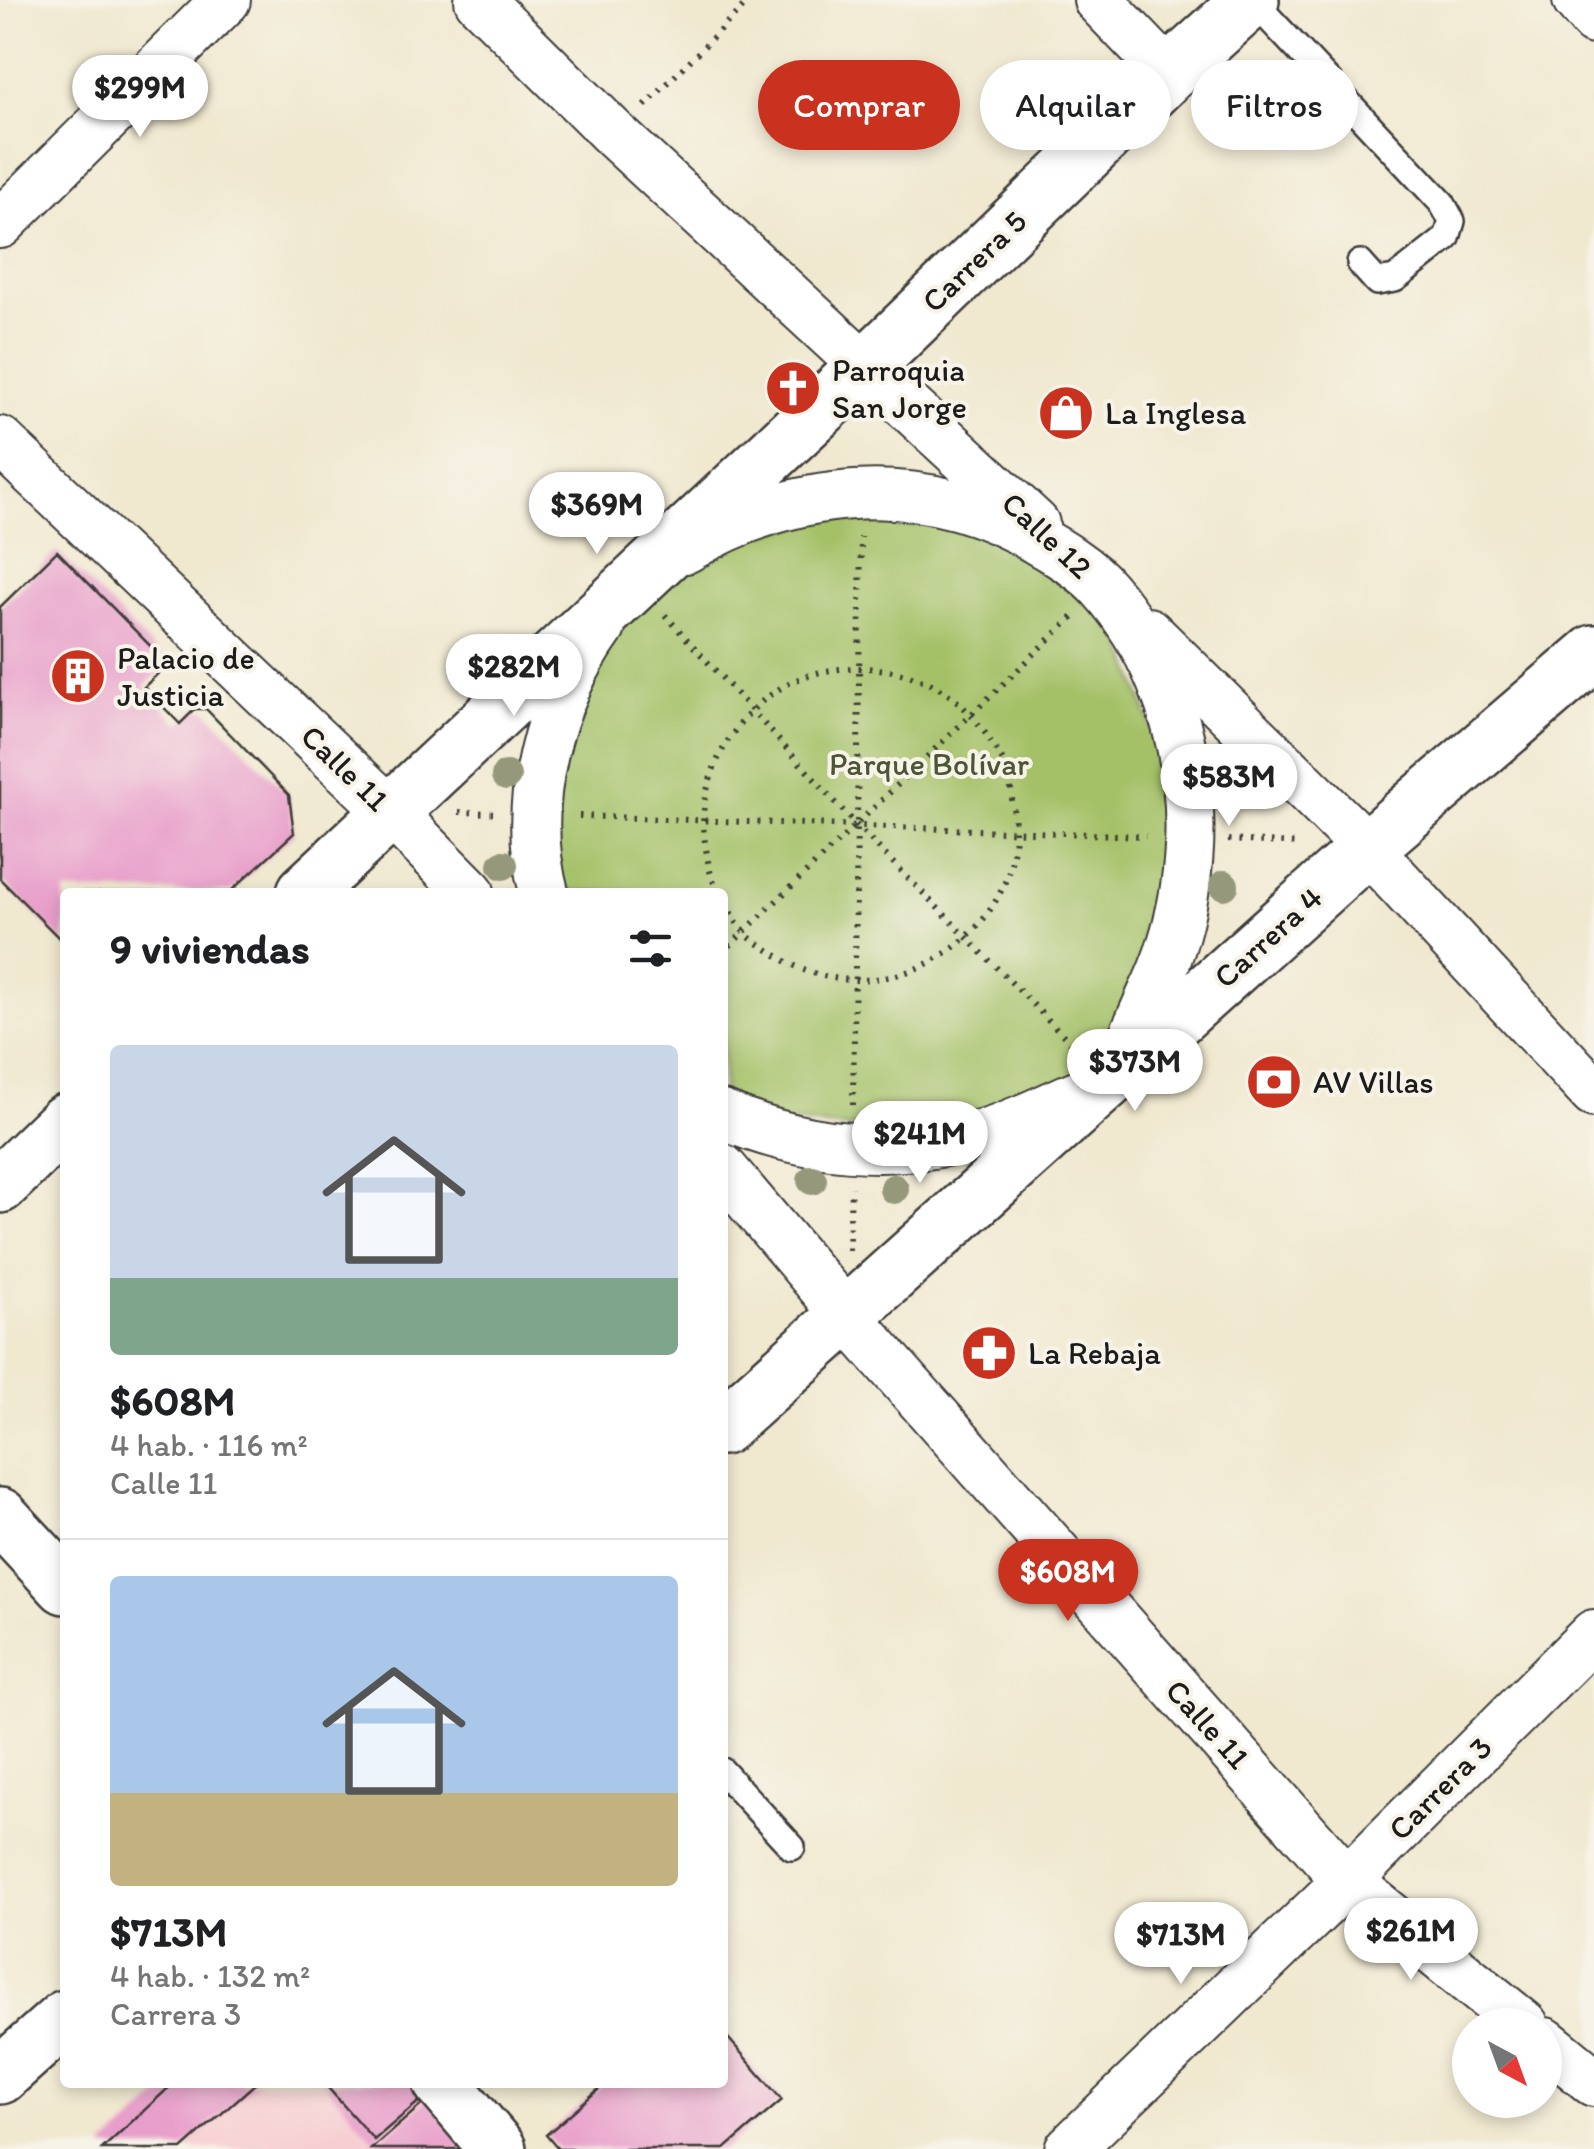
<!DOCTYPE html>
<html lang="es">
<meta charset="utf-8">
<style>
body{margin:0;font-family:Itim,sans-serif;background:#f6f6f6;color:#202124;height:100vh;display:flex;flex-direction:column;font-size:38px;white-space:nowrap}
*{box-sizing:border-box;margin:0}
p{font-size:32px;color:#757577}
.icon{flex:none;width:55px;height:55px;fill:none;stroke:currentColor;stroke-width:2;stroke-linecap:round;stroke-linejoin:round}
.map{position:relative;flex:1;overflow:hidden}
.sheet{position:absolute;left:60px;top:888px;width:668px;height:1200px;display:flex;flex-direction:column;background:#fff;border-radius:10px;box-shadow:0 5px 15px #0003}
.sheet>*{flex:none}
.guide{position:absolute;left:758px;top:60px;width:685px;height:90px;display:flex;gap:20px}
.needle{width:65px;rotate:139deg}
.buttons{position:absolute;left:1452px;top:2008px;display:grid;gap:20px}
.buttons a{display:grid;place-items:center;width:110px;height:110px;border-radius:50%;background:#fff;box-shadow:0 5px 15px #0003;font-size:50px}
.price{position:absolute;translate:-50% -85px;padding:0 22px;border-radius:35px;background:#fff;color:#222;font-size:32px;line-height:65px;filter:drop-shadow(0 2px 5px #0008)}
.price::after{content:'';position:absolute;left:50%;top:60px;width:30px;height:22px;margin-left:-15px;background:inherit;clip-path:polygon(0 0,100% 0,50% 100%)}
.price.selected{background:#c8321e;color:#fff}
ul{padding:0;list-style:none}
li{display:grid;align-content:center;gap:20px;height:530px;padding:0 50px}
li+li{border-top:2px solid #e0e0e0}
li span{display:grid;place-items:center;height:310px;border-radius:10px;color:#555}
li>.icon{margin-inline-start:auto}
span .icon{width:180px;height:180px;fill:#fffc;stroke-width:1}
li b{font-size:42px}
h2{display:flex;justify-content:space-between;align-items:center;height:120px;padding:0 50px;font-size:42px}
.chip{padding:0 35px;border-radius:45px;background:#fff;box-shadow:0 5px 15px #0003;font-size:35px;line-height:90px}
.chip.selected{background:#c8321e;color:#fff}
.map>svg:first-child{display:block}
.built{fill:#f7cfd3}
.green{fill:#a4c168;stroke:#606e42;stroke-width:2.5}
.building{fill:#e89eca}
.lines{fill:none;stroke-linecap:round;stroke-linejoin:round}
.lane-casing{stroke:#3c3b37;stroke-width:30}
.street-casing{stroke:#3c3b37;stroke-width:52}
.secondary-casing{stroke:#3c3b37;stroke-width:60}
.path{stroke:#3c3b37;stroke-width:6;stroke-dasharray:2.5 8;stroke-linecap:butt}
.lane{stroke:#fff;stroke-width:25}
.street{stroke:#fff;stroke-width:48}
.secondary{stroke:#fff;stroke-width:55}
.tree{fill:#96987b}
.labels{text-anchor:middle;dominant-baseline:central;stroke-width:8;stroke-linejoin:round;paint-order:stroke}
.street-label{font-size:32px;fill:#1c1c1c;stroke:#f7f3e8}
.poi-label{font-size:32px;fill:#1c1c1c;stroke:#f7f3e8;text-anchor:start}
.park-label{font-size:32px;fill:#4c5637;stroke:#f7f3e8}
</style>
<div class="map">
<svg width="1594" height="2149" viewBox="0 0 1594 2149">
<rect width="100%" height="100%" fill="#f7f3e8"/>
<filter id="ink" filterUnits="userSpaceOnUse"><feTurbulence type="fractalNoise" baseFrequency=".01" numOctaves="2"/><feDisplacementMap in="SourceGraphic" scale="20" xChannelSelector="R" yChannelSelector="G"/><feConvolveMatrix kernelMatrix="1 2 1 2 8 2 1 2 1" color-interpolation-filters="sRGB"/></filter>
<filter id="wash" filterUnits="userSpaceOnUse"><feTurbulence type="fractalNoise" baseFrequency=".0048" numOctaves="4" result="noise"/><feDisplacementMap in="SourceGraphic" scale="40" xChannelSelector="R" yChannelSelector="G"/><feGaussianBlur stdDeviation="2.25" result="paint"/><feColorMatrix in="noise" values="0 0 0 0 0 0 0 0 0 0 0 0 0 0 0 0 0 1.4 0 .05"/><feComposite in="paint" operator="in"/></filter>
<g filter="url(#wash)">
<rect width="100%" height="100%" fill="#f0e8cf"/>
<path class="built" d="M 175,2082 L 441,2083 L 498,2149 L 102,2149 Z"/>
<path class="green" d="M 915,497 L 1103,587 L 1191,838 L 1109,1080 L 958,1140 L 723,1115 L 722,892 L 544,892 L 564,691 L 675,555 Z"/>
<g id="blocks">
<g class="building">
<path d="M 57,551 L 168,664 L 144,687 L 180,724 L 195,709 L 206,709 L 289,795 L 294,833 L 230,892 L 65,892 L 65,944 L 0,879 L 0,607 Z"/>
<path d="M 722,2031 L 782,2100 L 725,2149 L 558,2149 L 546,2135 L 607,2082 L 722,2082 Z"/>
<path d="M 175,2082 L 257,2082 L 182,2149 L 102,2149 Z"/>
<path d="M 323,2082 L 410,2082 L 423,2098 L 374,2140 Z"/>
<path d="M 427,2100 L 470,2149 L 371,2149 Z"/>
</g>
</g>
</g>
<g filter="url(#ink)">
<use href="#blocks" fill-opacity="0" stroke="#3c3b37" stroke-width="2.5"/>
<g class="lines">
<g class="lane-casing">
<g id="lane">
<path d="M 1252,0 L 1442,203 L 1452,221 L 1447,238 L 1395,279 L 1377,282 L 1360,263"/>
<path d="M 722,1771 L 792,1847"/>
</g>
</g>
<g class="street-casing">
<g id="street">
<path d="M 479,0 L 615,135 L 1035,524"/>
<path d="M 1098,0 L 1169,74"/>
<path d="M 1577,0 L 1594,20"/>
<path d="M 0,224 L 226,0"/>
<path d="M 0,441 L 390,811 L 470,892"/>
<path d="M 685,549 C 795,484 924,472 1037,540 C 1060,553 1087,569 1104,589 C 1200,698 1214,867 1152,994 C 1144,1011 1119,1072 1107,1081 C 1099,1087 1087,1090 1079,1094 C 1049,1107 1020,1122 988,1132 C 898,1158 809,1152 722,1115"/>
<path d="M 1148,632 L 1367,848 L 1594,1093"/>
<path d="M 544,892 C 520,803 548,701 601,627"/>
<path d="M 722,1168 L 847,1316 L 1347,1881 L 1524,2025"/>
<path d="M 1545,2042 L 1594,2082"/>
<path d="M 1069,2149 L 1347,1881 L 1594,1634"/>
</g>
</g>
<g class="secondary-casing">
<g id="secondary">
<path d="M 305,892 L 865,367 L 1169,74 L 1251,0"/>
<path d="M 0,1185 L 65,1122"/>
<path d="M 722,1427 L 1367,848 L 1594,653"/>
<path d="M 0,1516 L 65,1586"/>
<path d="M 0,2076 L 65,2018"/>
<path d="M 441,2082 L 498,2149"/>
</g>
</g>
<g class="path">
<path d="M 645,106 L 750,0"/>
<path d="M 665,615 L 857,826 L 1076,1048"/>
<path d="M 459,812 L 496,813"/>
<path d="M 579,816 L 1146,836"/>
<path d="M 1228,840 L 1301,844"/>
<path d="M 719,892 C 709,877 708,860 705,842 C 694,777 739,702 801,678 C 837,664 885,665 920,679 C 960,694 984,728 1004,763 C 1011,775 1011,793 1013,807 C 1034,936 878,1028 773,953 C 763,946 750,940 742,930 C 735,921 729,909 722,898"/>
<path d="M 722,953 L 1074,616"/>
<path d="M 853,1105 L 861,537"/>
<path d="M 849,1250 L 851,1187"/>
</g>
<use href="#lane" class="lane"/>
<use href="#street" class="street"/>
<use href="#secondary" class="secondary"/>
</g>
<g class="tree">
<circle cx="506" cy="776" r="15"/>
<circle cx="1231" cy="789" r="15"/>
<circle cx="503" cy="865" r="15"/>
<circle cx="1224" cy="885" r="15"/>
<circle cx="812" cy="1180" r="15"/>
<circle cx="894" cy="1189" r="15"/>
</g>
</g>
<defs>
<g id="church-disc" transform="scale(2.875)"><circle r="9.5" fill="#c8321e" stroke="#f7f3e8"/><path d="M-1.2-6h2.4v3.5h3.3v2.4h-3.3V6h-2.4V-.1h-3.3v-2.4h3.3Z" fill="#fff"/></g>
<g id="shop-disc" transform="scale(2.875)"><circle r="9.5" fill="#c8321e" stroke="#f7f3e8"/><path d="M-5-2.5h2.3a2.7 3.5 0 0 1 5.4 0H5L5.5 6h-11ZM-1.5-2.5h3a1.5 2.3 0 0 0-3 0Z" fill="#fff"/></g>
<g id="building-disc" transform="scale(2.875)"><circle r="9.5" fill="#c8321e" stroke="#f7f3e8"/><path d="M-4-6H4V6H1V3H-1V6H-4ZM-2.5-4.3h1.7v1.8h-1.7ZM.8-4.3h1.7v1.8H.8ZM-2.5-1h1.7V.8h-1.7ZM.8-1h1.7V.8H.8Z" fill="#fff"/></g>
<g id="bank-disc" transform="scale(2.875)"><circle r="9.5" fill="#c8321e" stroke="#f7f3e8"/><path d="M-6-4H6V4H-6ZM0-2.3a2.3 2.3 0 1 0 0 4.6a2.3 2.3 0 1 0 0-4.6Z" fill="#fff"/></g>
<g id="pharmacy-disc" transform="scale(2.875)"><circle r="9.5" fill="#c8321e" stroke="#f7f3e8"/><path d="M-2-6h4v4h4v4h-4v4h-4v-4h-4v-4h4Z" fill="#fff"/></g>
</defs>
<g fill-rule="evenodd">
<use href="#church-disc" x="793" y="388"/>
<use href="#shop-disc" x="1066" y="413"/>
<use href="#building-disc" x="78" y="676"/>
<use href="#bank-disc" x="1274" y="1082"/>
<use href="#pharmacy-disc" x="989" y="1353"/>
</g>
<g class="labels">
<g class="street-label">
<text transform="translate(974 261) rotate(-44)">Carrera 5</text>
<text transform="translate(1047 535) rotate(43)">Calle 12</text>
<text transform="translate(345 768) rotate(44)">Calle 11</text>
<text transform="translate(1268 937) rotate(-42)">Carrera 4</text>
<text transform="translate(1208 1724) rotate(48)">Calle 11</text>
<text transform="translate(1440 1788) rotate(-45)">Carrera 3</text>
</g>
<g class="poi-label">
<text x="832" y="370">Parroquia<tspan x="832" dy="37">San Jorge</tspan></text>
<text x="1105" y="413">La Inglesa</text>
<text x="117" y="658">Palacio de<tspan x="117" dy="37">Justicia</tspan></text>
<text x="1313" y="1082">AV Villas</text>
<text x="1028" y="1353">La Rebaja</text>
</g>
<g class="park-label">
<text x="929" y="764">Parque Bolívar</text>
</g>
</g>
</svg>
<div class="buttons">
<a><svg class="needle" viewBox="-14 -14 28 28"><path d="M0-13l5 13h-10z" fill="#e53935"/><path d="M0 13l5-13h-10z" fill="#757577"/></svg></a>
</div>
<b class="price" style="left:140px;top:140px">$299M</b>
<b class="price" style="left:597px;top:557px">$369M</b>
<b class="price" style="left:514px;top:719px">$282M</b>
<b class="price" style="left:1229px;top:829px">$583M</b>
<b class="price" style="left:1135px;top:1114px">$373M</b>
<b class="price" style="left:920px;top:1186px">$241M</b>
<b class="price selected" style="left:1068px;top:1624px">$608M</b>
<b class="price" style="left:1411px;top:1983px">$261M</b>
<b class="price" style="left:1181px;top:1987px">$713M</b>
<div class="guide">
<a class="chip selected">Comprar</a>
<a class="chip">Alquilar</a>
<a class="chip">Filtros</a>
</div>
<section class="sheet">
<h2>9 viviendas<svg class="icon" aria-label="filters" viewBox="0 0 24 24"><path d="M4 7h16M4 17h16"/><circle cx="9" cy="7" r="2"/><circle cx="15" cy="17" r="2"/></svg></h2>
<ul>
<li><span style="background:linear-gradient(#c9d6e8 75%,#7fa58c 0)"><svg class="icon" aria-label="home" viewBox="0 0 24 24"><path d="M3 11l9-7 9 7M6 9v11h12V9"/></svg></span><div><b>$608M</b><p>4 hab. · 116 m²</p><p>Calle 11</p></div></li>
<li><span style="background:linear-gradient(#a9c7e8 70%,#c2b280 0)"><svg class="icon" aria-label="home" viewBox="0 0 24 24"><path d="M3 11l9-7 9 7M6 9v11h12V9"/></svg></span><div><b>$713M</b><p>4 hab. · 132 m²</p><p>Carrera 3</p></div></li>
</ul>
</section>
</div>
